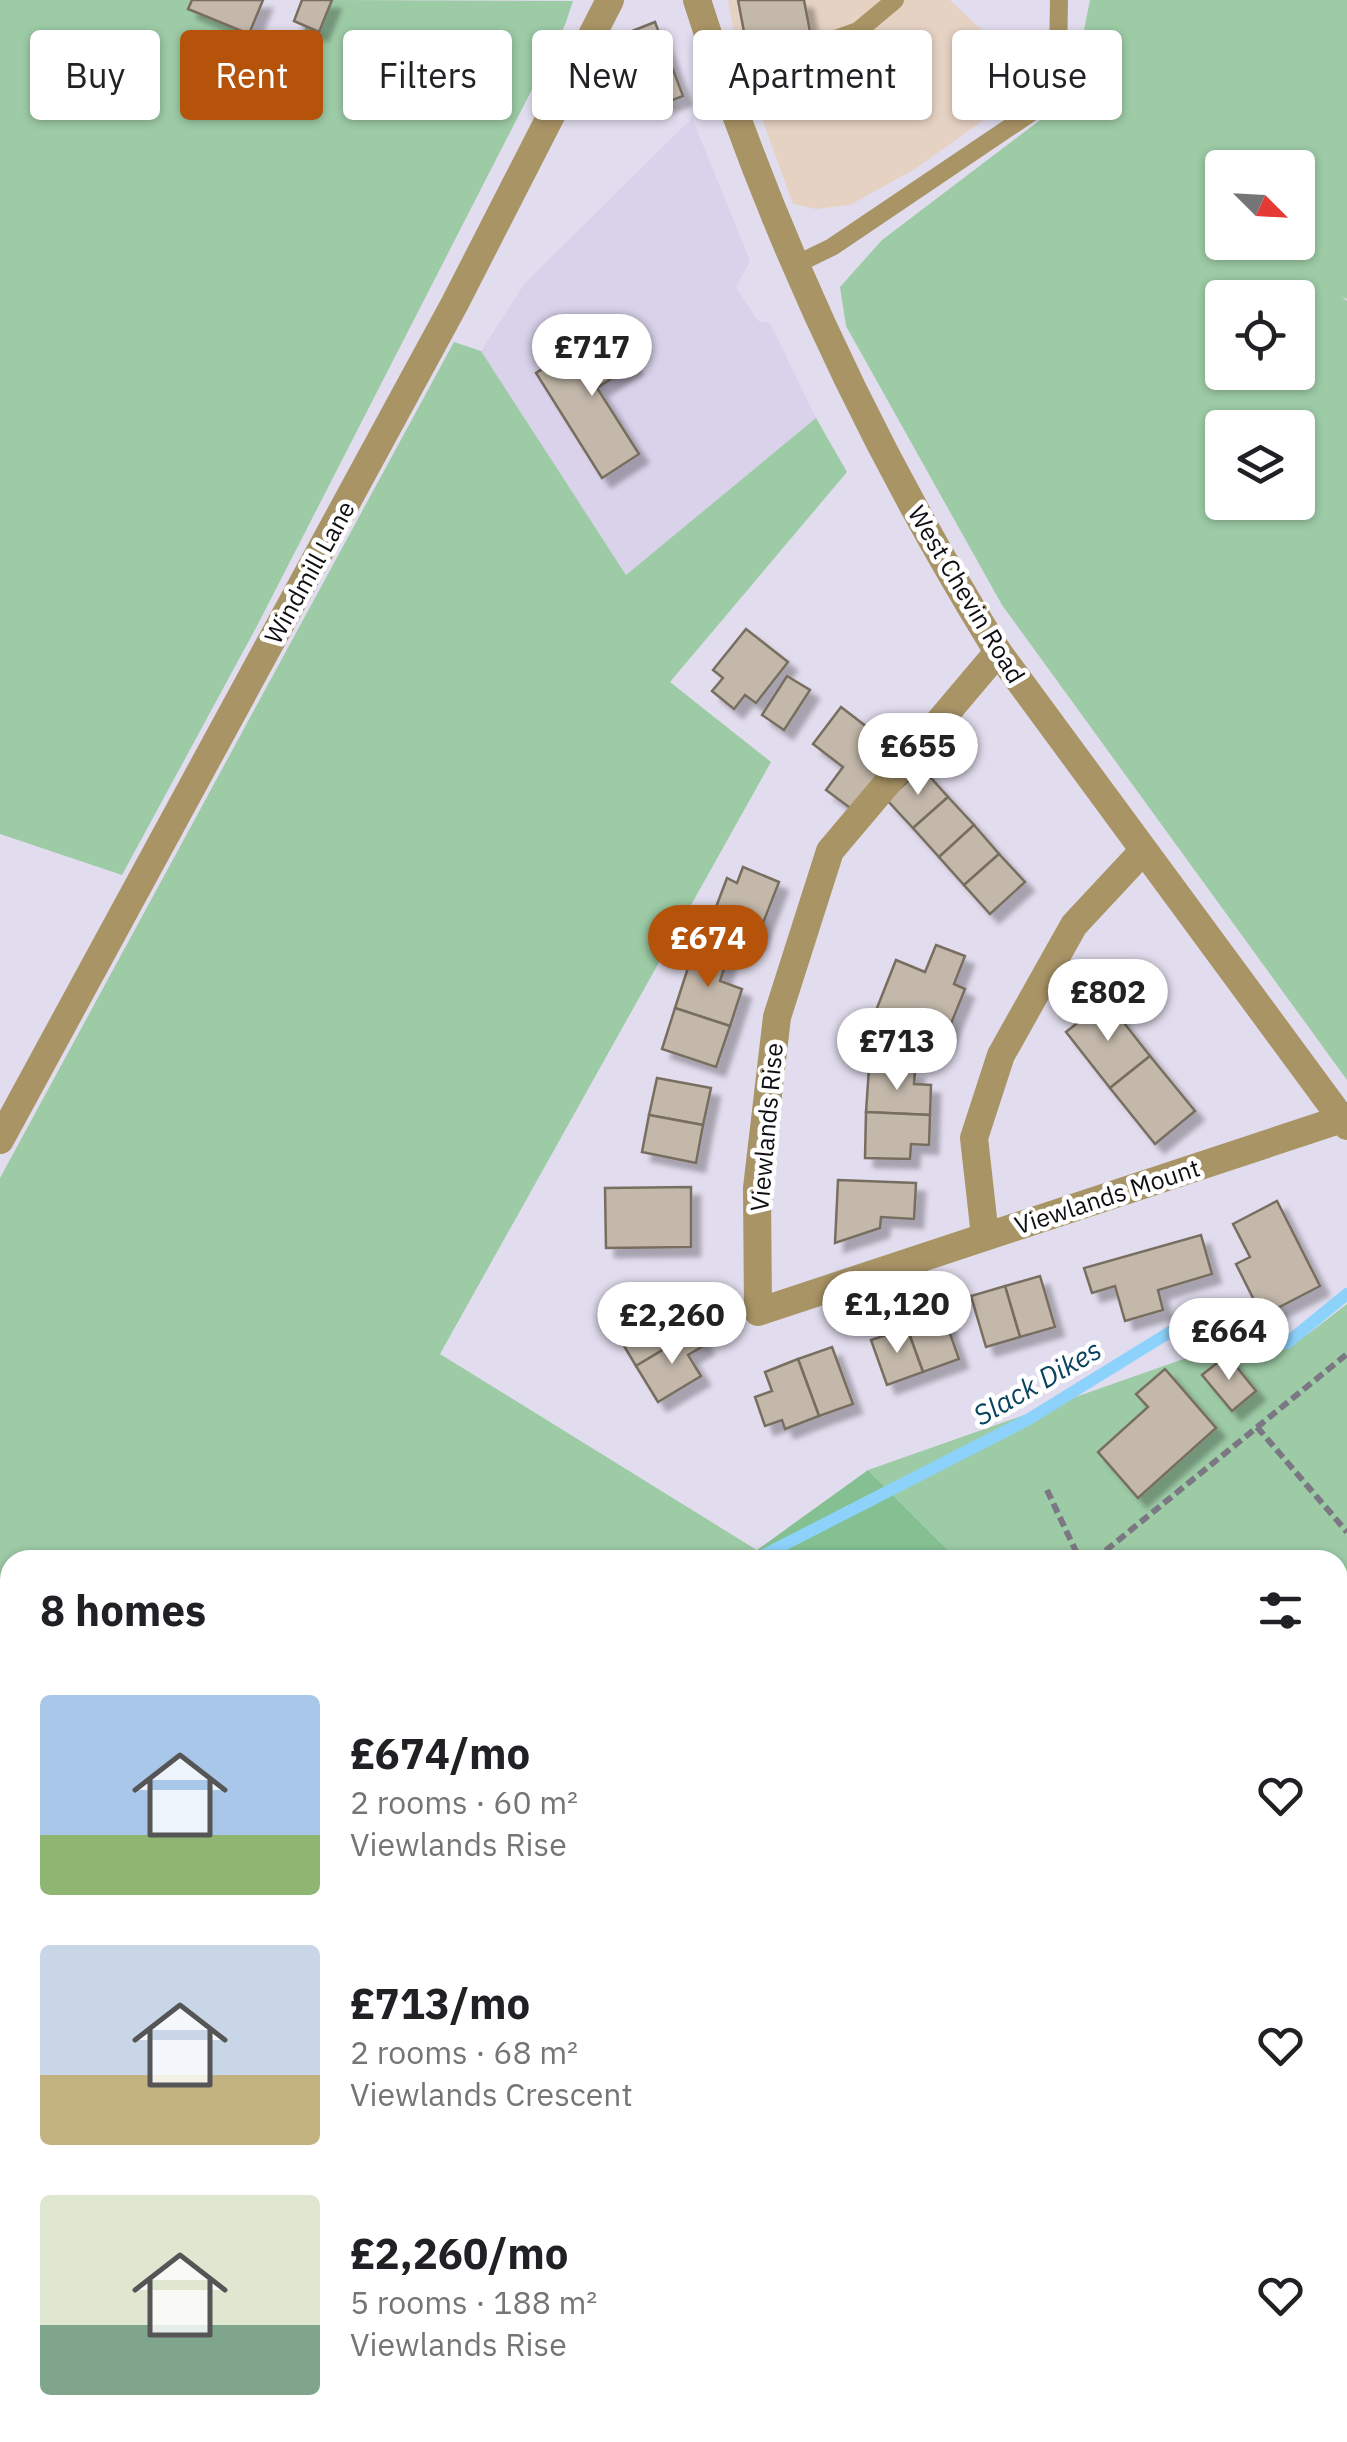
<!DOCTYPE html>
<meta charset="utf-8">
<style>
body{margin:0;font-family:"IBM Plex Sans",sans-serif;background:#f2f2f2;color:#202124;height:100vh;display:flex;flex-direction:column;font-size:38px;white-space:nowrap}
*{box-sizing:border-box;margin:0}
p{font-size:32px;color:#757577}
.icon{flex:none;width:55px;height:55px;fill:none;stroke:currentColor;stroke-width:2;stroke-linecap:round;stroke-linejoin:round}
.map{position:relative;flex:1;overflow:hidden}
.details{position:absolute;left:0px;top:1550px;width:1348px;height:892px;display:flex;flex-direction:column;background:#fff;border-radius:30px 30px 0 0;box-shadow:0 2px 8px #0004}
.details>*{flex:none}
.hud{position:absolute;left:30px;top:30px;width:1288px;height:90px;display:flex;gap:20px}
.needle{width:65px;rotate:114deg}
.tools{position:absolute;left:1205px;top:150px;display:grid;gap:20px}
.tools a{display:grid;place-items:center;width:110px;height:110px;border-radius:10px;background:#fff;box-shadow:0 2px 8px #0004;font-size:50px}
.price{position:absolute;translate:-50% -85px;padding:0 22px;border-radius:35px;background:#fff;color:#222;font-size:32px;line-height:65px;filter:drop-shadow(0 2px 5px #0008)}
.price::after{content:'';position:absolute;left:50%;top:60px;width:30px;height:22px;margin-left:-15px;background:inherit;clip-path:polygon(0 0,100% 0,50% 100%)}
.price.on{background:#b45309;color:#fff}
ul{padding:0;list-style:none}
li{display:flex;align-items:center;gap:30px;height:250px;padding:0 40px}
li span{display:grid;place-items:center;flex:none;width:280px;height:200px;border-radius:10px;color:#555}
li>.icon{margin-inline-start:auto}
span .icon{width:120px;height:120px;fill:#fffc;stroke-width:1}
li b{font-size:42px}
h2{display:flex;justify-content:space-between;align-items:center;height:120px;padding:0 40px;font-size:42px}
.pill{padding:0 35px;border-radius:10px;background:#fff;box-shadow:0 2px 8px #0004;font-size:35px;line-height:90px}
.pill.on{background:#b45309;color:#fff}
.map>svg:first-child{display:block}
.commercial{fill:#e6d2c3}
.built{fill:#d9d2ea}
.green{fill:#9dcba6;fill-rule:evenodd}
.forest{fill:#85c092}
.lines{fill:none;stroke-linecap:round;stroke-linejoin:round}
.stream{stroke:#8dd2fb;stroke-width:12}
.building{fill:#c3b8aa;stroke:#786e61;stroke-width:2.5;filter:url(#shadow)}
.path{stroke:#7b7883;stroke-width:6;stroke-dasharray:10 5;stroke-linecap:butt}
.service{stroke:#a99466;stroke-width:18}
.minor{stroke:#a99466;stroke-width:28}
.tertiary{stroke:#a99466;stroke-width:28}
.labels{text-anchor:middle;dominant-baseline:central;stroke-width:9;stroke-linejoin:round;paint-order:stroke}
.street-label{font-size:25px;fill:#100e13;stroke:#fff}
.water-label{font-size:28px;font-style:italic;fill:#0a435e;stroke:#fff}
</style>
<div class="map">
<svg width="1347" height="2442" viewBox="0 0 1347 2442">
<defs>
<filter id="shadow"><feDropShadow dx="9" dy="9" stdDeviation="2.5" flood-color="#0004"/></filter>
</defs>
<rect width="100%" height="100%" fill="#e2ddee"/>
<path class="commercial" d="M 728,0 L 950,0 L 988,36 L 1037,73 L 1027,89 L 915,169 L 850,205 L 816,209 L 793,204 L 737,50 Z"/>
<path class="built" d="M 692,118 L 750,261 L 736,287 L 758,321 L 770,323 L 816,418 L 626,575 L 481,351 L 525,283 Z"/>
<g class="green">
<path d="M 0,0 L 192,0 L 189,10 L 297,52 L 306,26 L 319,31 L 332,0 L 573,1 L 565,25 L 257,626 L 122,875 L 0,834 Z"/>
<path d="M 1090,0 L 1347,0 L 1347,299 L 1342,297 L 1347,301 L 1347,1080 L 1002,605 L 846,326 L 840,287 L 882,240 L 1044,117 L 1069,104 ZM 1222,168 L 1298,168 L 1298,242 L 1222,242 ZM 1222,298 L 1298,298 L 1298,372 L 1222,372 ZM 1222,428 L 1298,428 L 1298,502 L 1222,502 Z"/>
<path d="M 454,342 L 481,351 L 626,575 L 816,418 L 847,472 L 670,682 L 771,762 L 440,1354 L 773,1560 L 10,1560 L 10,2432 L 1338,2432 L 1338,1973 L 1347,1981 L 1347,2442 L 0,2442 L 0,1178 Z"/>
<path d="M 1347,1304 L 1347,1792 L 1338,1799 L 1338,1560 L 958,1560 L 868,1470 L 1246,1337 L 1308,1334 Z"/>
</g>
<path class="forest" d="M 868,1470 L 958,1560 L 771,1560 L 757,1550 Z"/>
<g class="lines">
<g class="stream">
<path d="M 754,1560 L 1029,1419 L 1170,1332 L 1238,1336 L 1274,1345 L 1287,1343 L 1347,1294"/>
<path d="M 76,2442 L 81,2432"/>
</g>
</g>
<g class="building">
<path d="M 192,0 L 263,0 L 249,34 L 188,9 Z"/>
<path d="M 302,0 L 332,0 L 319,32 L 294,21 Z"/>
<path d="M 738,0 L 804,0 L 811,37 L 747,48 Z"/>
<path d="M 655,22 L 683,96 L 652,108 L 643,85 L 637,87 L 617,37 Z"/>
<path d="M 609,327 L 633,365 L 597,388 L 639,454 L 602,478 L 536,373 Z"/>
<path d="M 746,629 L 788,662 L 756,703 L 745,695 L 734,709 L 712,691 L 723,678 L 713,670 Z"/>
<path d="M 787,676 L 810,690 L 784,730 L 762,715 Z"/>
<path d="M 841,707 L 898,751 L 853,810 L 826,790 L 843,767 L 813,744 Z"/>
<path d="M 922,768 L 948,797 L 913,828 L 887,800 Z"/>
<path d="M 948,797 L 974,825 L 939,857 L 913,828 Z"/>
<path d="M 974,825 L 999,854 L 964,885 L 939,857 Z"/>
<path d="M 999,854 L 1025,882 L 990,914 L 964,885 Z"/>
<path d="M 743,867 L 779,882 L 756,941 L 720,927 L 726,911 L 716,907 L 727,878 L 737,883 Z"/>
<path d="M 936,945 L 965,956 L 954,984 L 965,989 L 944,1041 L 875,1013 L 896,960 L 925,972 Z"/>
<path d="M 694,949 L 727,960 L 720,981 L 742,989 L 730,1026 L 675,1008 Z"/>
<path d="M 1106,1000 L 1150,1056 L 1110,1088 L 1066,1032 Z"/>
<path d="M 675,1008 L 730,1026 L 716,1067 L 662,1049 Z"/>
<path d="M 1150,1056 L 1195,1111 L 1155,1144 L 1110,1088 Z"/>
<path d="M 869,1068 L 915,1070 L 914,1084 L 931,1085 L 930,1115 L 866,1112 Z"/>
<path d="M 657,1078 L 711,1088 L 703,1125 L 649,1115 Z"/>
<path d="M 866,1112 L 930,1115 L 929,1145 L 911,1144 L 910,1159 L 865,1158 Z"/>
<path d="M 649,1115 L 703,1125 L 696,1163 L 642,1152 Z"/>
<path d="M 838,1180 L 916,1183 L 914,1219 L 881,1217 L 880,1228 L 835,1243 Z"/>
<path d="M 691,1187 L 691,1247 L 606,1248 L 605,1188 Z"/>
<path d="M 1277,1201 L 1320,1286 L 1262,1316 L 1236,1264 L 1250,1257 L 1233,1224 Z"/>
<path d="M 1201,1235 L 1212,1274 L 1158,1290 L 1163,1310 L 1125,1321 L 1115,1286 L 1092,1293 L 1084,1268 Z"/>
<path d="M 1040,1276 L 1055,1327 L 1020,1337 L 1005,1286 Z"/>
<path d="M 1005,1286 L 1020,1337 L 986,1347 L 971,1296 Z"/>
<path d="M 627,1293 L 640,1314 L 657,1303 L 671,1326 L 687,1315 L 696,1330 L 636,1366 L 602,1309 Z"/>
<path d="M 943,1314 L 959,1359 L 923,1372 L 907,1328 Z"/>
<path d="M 907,1328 L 923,1372 L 887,1385 L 871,1340 Z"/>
<path d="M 696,1330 L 705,1345 L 688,1355 L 701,1376 L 658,1402 L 636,1366 Z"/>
<path d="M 832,1347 L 853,1404 L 819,1416 L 798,1359 Z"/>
<path d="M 1227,1355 L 1256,1391 L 1232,1411 L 1202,1375 Z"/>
<path d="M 798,1359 L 819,1416 L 785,1429 L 782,1420 L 765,1426 L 755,1397 L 772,1391 L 765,1372 Z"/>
<path d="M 1165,1369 L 1216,1428 L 1138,1498 L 1098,1452 L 1148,1407 L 1136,1394 Z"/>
<path d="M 1338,1834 L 1347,1844 L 1347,1861 L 1338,1851 Z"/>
<path d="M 1338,1909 L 1347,1918 L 1347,1952 L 1338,1962 Z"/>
</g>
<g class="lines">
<g class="path">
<path d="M 1257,1427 L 1347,1532"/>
<path d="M 1047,1490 L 1080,1560"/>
<path d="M 1094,1560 L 1347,1354"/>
</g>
<g class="service">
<path d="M 722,76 L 744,71 L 858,31 L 895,0"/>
<path d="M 797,264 L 832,247 L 1041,106 L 1058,59 L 1059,0"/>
</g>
<g class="minor">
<path d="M 998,652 L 830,851 L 777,1017 L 757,1188 L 758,1312 L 1342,1119"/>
<path d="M 0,1140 L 455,303 L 610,0"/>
<path d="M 985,1236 L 974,1138 L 1001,1055 L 1074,925 L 1143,851"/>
</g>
<path class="tertiary" d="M 697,0 C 769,229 872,448 998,652 L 1347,1126"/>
</g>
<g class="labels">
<g class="street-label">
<text transform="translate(309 572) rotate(-61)">Windmill Lane</text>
<text transform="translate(967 594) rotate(59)">West Chevin Road</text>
<text transform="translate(766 1127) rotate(-85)">Viewlands Rise</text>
<text transform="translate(1107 1196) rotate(-18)">Viewlands Mount</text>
</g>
<g class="water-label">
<text transform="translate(1037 1382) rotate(-30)">Slack Dikes</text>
</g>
</g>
</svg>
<div class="tools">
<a><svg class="needle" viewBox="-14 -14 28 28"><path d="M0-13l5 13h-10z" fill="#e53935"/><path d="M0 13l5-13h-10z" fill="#757577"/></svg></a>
<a><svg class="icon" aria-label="locate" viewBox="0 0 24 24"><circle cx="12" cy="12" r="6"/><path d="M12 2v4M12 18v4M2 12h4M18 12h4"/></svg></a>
<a><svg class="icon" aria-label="layers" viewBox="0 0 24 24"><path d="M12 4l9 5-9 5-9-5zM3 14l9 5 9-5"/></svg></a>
</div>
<b class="price" style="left:592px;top:399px">£717</b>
<b class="price" style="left:918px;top:798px">£655</b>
<b class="price on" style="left:708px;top:990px">£674</b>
<b class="price" style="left:1108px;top:1044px">£802</b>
<b class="price" style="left:897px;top:1093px">£713</b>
<b class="price" style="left:897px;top:1356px">£1,120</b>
<b class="price" style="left:672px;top:1367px">£2,260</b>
<b class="price" style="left:1229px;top:1383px">£664</b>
<div class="hud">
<a class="pill">Buy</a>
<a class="pill on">Rent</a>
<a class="pill">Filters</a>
<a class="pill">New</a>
<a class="pill">Apartment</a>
<a class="pill">House</a>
</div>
<section class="details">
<h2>8 homes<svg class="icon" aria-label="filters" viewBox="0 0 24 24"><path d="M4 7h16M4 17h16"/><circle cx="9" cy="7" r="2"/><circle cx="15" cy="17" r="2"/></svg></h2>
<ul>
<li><span style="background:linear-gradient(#a9c7e8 70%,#8fb573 0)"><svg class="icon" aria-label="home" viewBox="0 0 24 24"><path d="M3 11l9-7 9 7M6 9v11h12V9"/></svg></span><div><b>£674/mo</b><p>2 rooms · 60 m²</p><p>Viewlands Rise</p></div><svg class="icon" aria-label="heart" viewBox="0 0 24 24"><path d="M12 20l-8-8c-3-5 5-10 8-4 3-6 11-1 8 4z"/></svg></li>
<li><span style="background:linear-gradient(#c9d6e8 65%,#c2b280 0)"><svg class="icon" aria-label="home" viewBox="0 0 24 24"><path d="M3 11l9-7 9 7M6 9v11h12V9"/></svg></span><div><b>£713/mo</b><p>2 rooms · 68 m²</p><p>Viewlands Crescent</p></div><svg class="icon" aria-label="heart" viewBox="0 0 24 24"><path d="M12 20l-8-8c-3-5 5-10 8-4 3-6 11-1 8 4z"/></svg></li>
<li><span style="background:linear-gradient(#dfe7d0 65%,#7fa58c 0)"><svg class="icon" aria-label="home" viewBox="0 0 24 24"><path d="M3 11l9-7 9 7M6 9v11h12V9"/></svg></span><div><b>£2,260/mo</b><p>5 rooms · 188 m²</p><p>Viewlands Rise</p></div><svg class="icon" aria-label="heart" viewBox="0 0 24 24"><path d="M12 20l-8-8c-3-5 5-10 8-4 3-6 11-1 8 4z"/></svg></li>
</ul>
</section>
</div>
